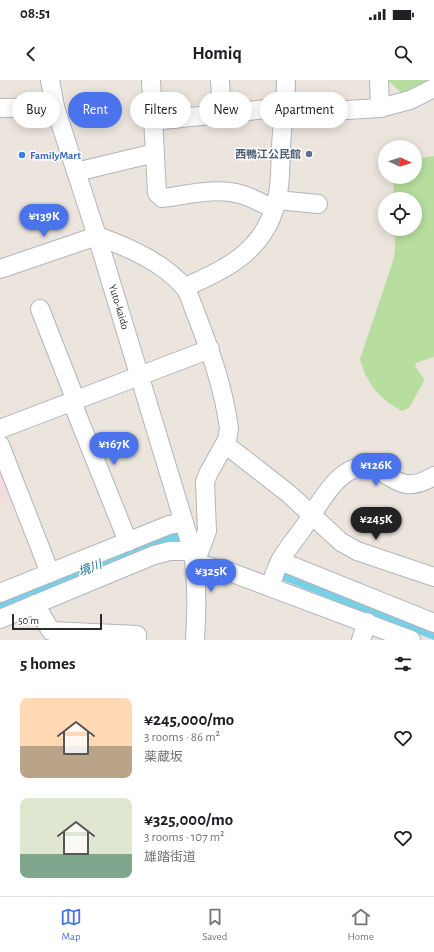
<!DOCTYPE html>
<meta charset="utf-8">
<style>
body{margin:0;font-family:"Alegreya Sans","Noto Sans JP",sans-serif;background:#f6f6f6;color:#202124;height:100vh;display:flex;flex-direction:column;font-size:15px;white-space:nowrap}
*{box-sizing:border-box;margin:0}
p{font-size:13px;color:#757577}
.icon{flex:none;width:22px;height:22px;fill:none;stroke:currentColor;stroke-width:2;stroke-linecap:round;stroke-linejoin:round}
.map{position:relative;height:560px;overflow:hidden}
.sheet{display:flex;flex-direction:column;background:#fff;flex:1}
.sheet>*{flex:none}
.guide{position:absolute;left:12px;top:12px;width:410px;height:36px;display:flex;gap:8px}
.needle{width:26px;rotate:93deg}
.controls{position:absolute;left:378px;top:60px;display:grid;gap:8px}
.controls a{display:grid;place-items:center;width:44px;height:44px;border-radius:50%;background:#fff;box-shadow:0 2px 10px #0003;font-size:20px}
.scale{position:absolute;left:12px;bottom:10px;width:90px;box-sizing:border-box;padding-left:4px;border:2px solid #2b2b2b;border-top:0;font-size:11px;line-height:14px;white-space:nowrap;color:#2b2b2b;-webkit-text-stroke:3px #fff;paint-order:stroke}
.price{position:absolute;translate:-50% -34px;padding:0 9px;border-radius:14px;background:#4a73ec;color:#fff;font-size:13px;line-height:26px;filter:drop-shadow(0 1px 2px #0008)}
.price::after{content:'';position:absolute;left:50%;top:24px;width:12px;height:9px;margin-left:-6px;background:inherit;clip-path:polygon(0 0,100% 0,50% 100%)}
.price.active{background:#222;color:#fff}
ul{padding:0;list-style:none}
li{display:flex;align-items:center;gap:12px;height:100px;padding:0 20px}
li span{display:grid;place-items:center;flex:none;width:112px;height:80px;border-radius:8px;color:#555}
li>.icon{margin-inline-start:auto}
span .icon{width:48px;height:48px;fill:#fffc;stroke-width:1}
li b{font-size:17px}
h2{display:flex;justify-content:space-between;align-items:center;height:48px;padding:0 20px;font-size:17px}
.chip{padding:0 14px;border-radius:18px;background:#fff;box-shadow:0 2px 10px #0003;font-size:14px;line-height:36px}
.chip.active{background:#4a73ec;color:#fff}
.status{display:flex;justify-content:space-between;align-items:center;height:28px;padding:0 20px;background:#fff;direction:ltr}
.status svg{height:11px;fill:currentColor}
header{display:flex;justify-content:space-between;align-items:center;height:52px;padding:0 20px;background:#fff;font-size:18px;font-weight:700}
.tabs{display:flex;justify-content:space-around;align-items:center;height:56px;border-top:1px solid #e0e0e0;background:#fff;font-size:11px;color:#757577}
.tabs a{display:grid;justify-items:center;gap:2px}
.tabs .active{color:#4a73ec}
.map>svg:first-child{display:block}
.medical{fill:#f2dcde}
.green{fill:#b8de9f}
.water{fill:#79d0e6}
.lines{fill:none;stroke-linecap:round;stroke-linejoin:round}
.minor-casing{stroke:#b1b5bd;stroke-width:20}
.minor{stroke:#fff;stroke-width:18}
.service-dot{fill:#5c6f8a;stroke:#fff;stroke-width:1.5}
.shop-dot{fill:#3f7fe0;stroke:#fff;stroke-width:1.5}
.labels{text-anchor:middle;dominant-baseline:central;stroke-width:3;stroke-linejoin:round;paint-order:stroke}
.service-label{font-size:11px;font-weight:bold;fill:#4e5e75;stroke:#fff;text-anchor:end}
.shop-label{font-size:11px;font-weight:bold;fill:#366cbe;stroke:#fff;text-anchor:start}
.street-label{font-size:11px;fill:#2b2b2b;stroke:#fff}
.water-label{font-size:12px;font-style:italic;fill:#177092;stroke:#fff}
</style>
<div class="status"><b>08:51</b><svg viewBox="0 0 49 12"><path d="M0 12V9h3v3zM5 12V6h3v6zM10 12V3h3v9zM15 12V0h3v12zM26 1h20v11H26zM47 4h2v5h-2z"/></svg></div>
<header><svg class="icon" aria-label="back" viewBox="0 0 24 24"><path d="M15 5l-7 7 7 7"/></svg>Homiq<svg class="icon" aria-label="search" viewBox="0 0 24 24"><circle cx="10" cy="10" r="6"/><path d="M15 15l6 6"/></svg></header>
<div class="map">
<svg width="434" height="560" viewBox="0 0 434 560">
<rect width="100%" height="100%" fill="#ece5de"/>
<path class="medical" d="M 0,377 L 16,419 L 0,425 Z"/>
<g class="green">
<path d="M 387,0 L 432,0 L 403,14 Z"/>
<path d="M 434,76 L 434,277 L 416,283 L 415,286 L 424,299 L 423,303 L 409,328 L 402,331 C 380,320 366,303 360,279 L 392,184 L 395,172 L 395,149 L 415,149 L 415,119 L 394,119 L 393,97 L 415,97 L 415,79 Z"/>
</g>
<g class="water">
<path d="M 172,451 L 179,453 L 183,467 L 0,533 L 0,517 Z"/>
<path d="M 286,490 L 434,548 L 434,560 L 282,500 Z"/>
</g>
<g class="lines">
<g class="minor-casing">
<g id="minor">
<path d="M 50,0 L 55,27 L 97,156 L 192,469 C 198,499 197,530 195,560"/>
<path d="M 151,0 L 157,113 L 162,118 C 187,115 215,107 240,114 C 252,117 263,124 274,129"/>
<path d="M 220,0 L 222,34"/>
<path d="M 379,0 L 380,28"/>
<path d="M 0,28 L 55,27"/>
<path d="M 153,41 L 285,27 L 347,30 L 380,28 L 410,20 L 434,8"/>
<path d="M 76,92 L 155,73"/>
<path d="M 277,120 L 318,124"/>
<path d="M 0,189 L 97,156 C 126,166 164,183 184,207 C 189,212 191,222 194,229 C 209,267 224,308 229,349 L 227,360 L 208,394 L 205,402 L 207,451 L 195,483 L 230,492 L 411,560"/>
<path d="M 185,207 C 228,189 266,169 277,119 C 281,103 280,84 281,67 C 282,44 286,23 286,0"/>
<path d="M 40,229 L 76,321"/>
<path d="M 72,322 L 128,462"/>
<path d="M 0,349 L 210,269"/>
<path d="M 225,364 L 289,414 L 341,462 L 357,471 L 434,497"/>
<path d="M 0,365 L 50,493"/>
<path d="M 280,481 L 434,543"/>
<path d="M 270,507 C 273,498 276,489 280,481 C 286,470 294,461 301,451 C 316,431 335,388 363,387 C 392,387 396,419 434,396"/>
<path d="M 0,513 L 169,445 L 184,442"/>
<path d="M 35,524 L 51,551 L 137,555 L 137,560"/>
<path d="M 0,539 L 154,475 L 170,471 L 192,471"/>
<path d="M 361,560 L 367,542"/>
</g>
</g>
<use href="#minor" class="minor"/>
</g>
<circle class="service-dot" cx="309" cy="74" r="4"/>
<circle class="shop-dot" cx="22" cy="75" r="4"/>
<g class="labels">
<g class="service-label">
<text x="301" y="74">西鴨江公民館</text>
</g>
<g class="shop-label">
<text x="30" y="75">FamilyMart</text>
</g>
<g class="street-label">
<text transform="translate(119 227) rotate(73)">Yuto-kaido</text>
</g>
<g class="water-label">
<text transform="translate(90 488) rotate(-22)">境川</text>
</g>
</g>
</svg>
<div class="controls">
<a><svg class="needle" viewBox="-14 -14 28 28"><path d="M0-13l5 13h-10z" fill="#e53935"/><path d="M0 13l5-13h-10z" fill="#757577"/></svg></a>
<a><svg class="icon" aria-label="locate" viewBox="0 0 24 24"><circle cx="12" cy="12" r="6"/><path d="M12 2v4M12 18v4M2 12h4M18 12h4"/></svg></a>
</div>
<div class="scale">50 m</div>
<b class="price" style="left:44px;top:158px">¥139K</b>
<b class="price" style="left:114px;top:386px">¥167K</b>
<b class="price" style="left:376px;top:407px">¥126K</b>
<b class="price active" style="left:376px;top:461px">¥245K</b>
<b class="price" style="left:211px;top:513px">¥325K</b>
<div class="guide">
<a class="chip">Buy</a>
<a class="chip active">Rent</a>
<a class="chip">Filters</a>
<a class="chip">New</a>
<a class="chip">Apartment</a>
</div>
</div>
<section class="sheet">
<h2>5 homes<svg class="icon" aria-label="filters" viewBox="0 0 24 24"><path d="M4 7h16M4 17h16"/><circle cx="9" cy="7" r="2"/><circle cx="15" cy="17" r="2"/></svg></h2>
<ul>
<li><span style="background:linear-gradient(#ffd9b3 60%,#b9a48a 0)"><svg class="icon" aria-label="home" viewBox="0 0 24 24"><path d="M3 11l9-7 9 7M6 9v11h12V9"/></svg></span><div><b>¥245,000/mo</b><p>3 rooms · 86 m²</p><p>薬蔵坂</p></div><svg class="icon" aria-label="heart" viewBox="0 0 24 24"><path d="M12 20l-8-8c-3-5 5-10 8-4 3-6 11-1 8 4z"/></svg></li>
<li><span style="background:linear-gradient(#dfe7d0 70%,#7fa58c 0)"><svg class="icon" aria-label="home" viewBox="0 0 24 24"><path d="M3 11l9-7 9 7M6 9v11h12V9"/></svg></span><div><b>¥325,000/mo</b><p>3 rooms · 107 m²</p><p>雄踏街道</p></div><svg class="icon" aria-label="heart" viewBox="0 0 24 24"><path d="M12 20l-8-8c-3-5 5-10 8-4 3-6 11-1 8 4z"/></svg></li>
</ul>
</section>
<nav class="tabs">
<a class="active"><svg class="icon" aria-label="map" viewBox="0 0 24 24"><path d="M3 6l6-2 6 2 6-2v14l-6 2-6-2-6 2zM9 4v14M15 6v14"/></svg>Map</a>
<a><svg class="icon" aria-label="saved" viewBox="0 0 24 24"><path d="M7 4h10v16l-5-4-5 4z"/></svg>Saved</a>
<a><svg class="icon" aria-label="home" viewBox="0 0 24 24"><path d="M3 11l9-7 9 7M6 9v11h12V9"/></svg>Home</a>
</nav>
